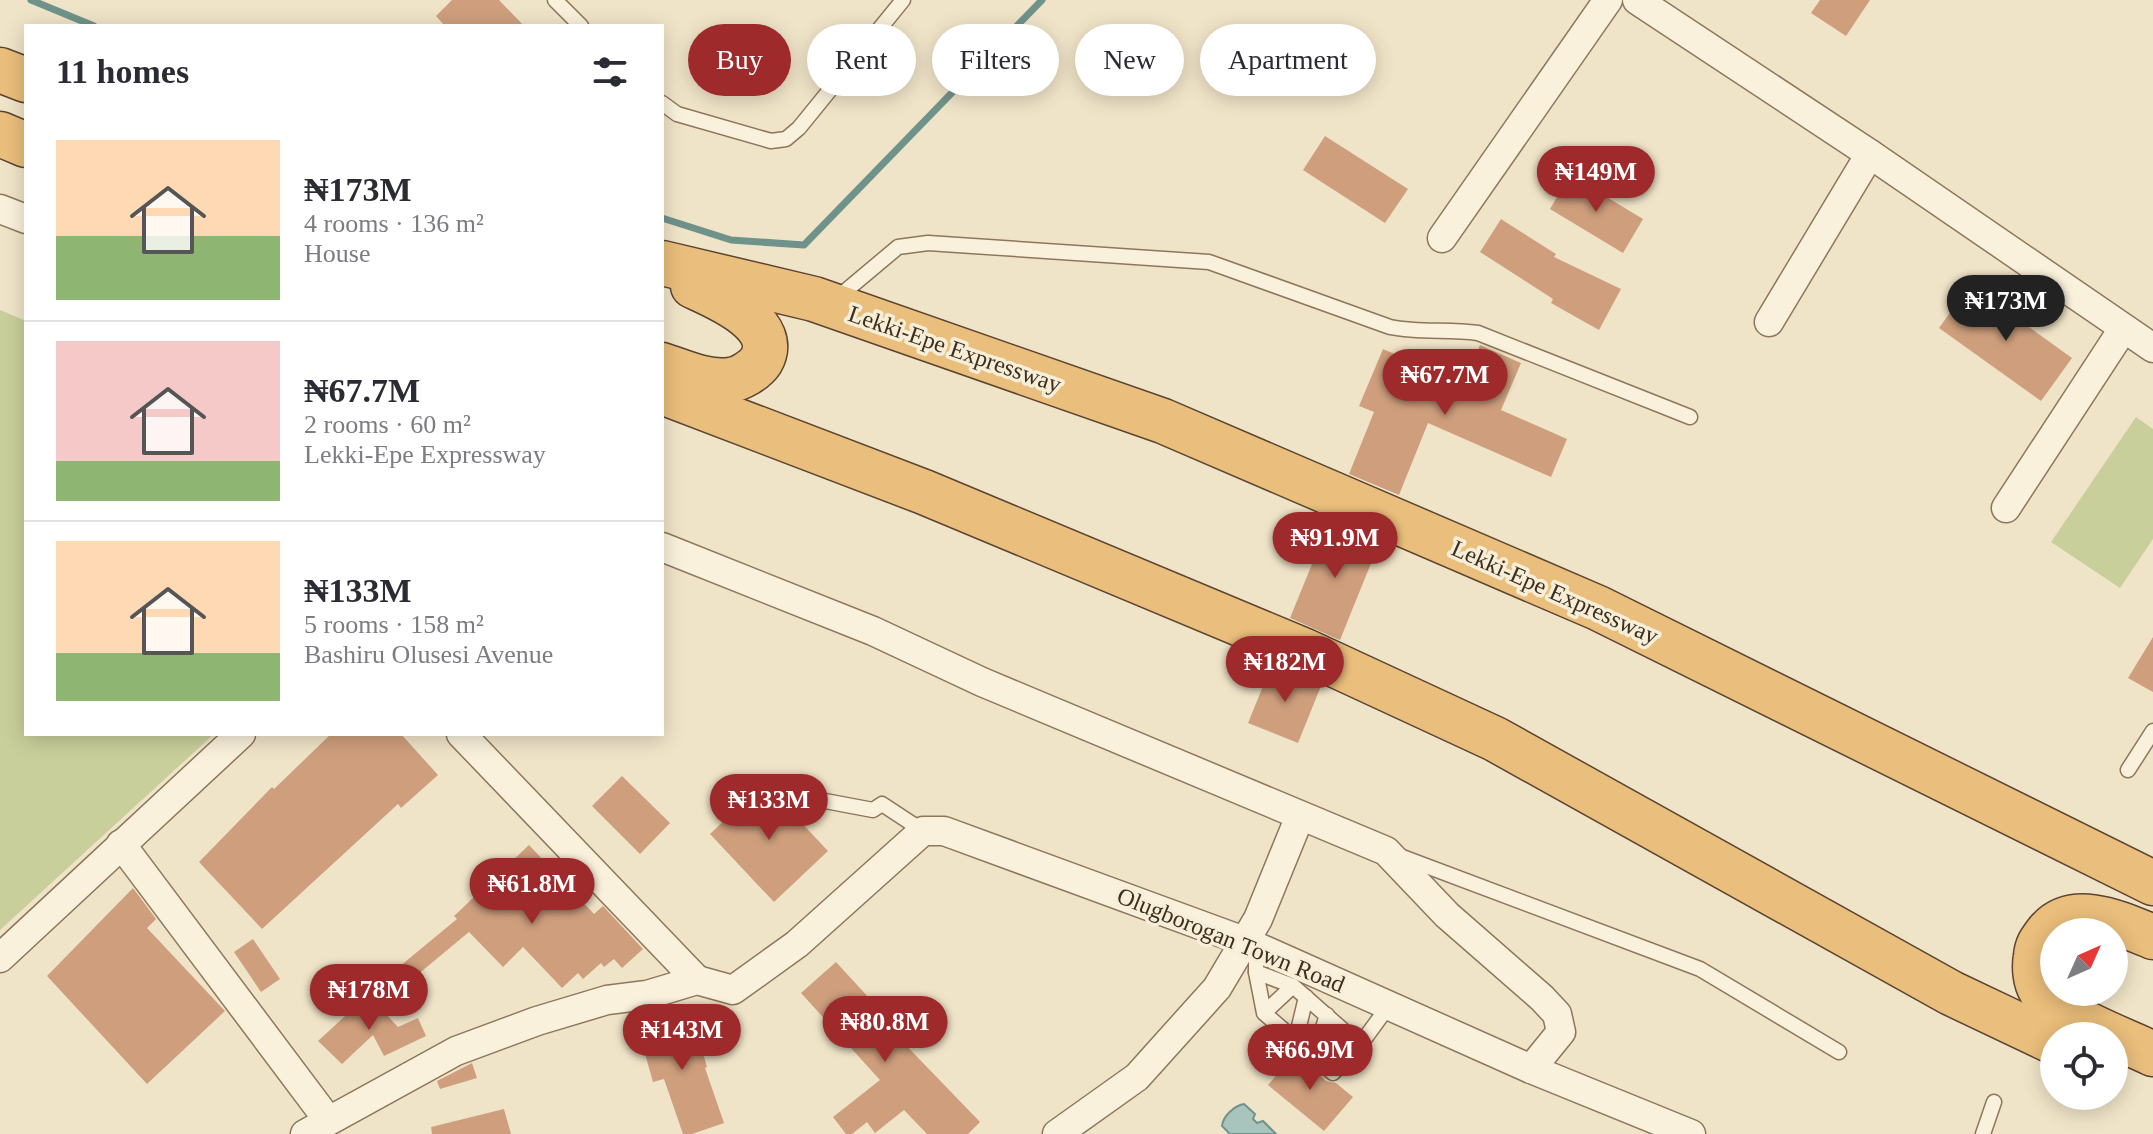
<!DOCTYPE html>
<meta charset="utf-8">
<style>
body{margin:0;font-family:Georgia,serif;background:#f2f2f3;color:#2b2b33;height:100vh;display:flex;flex-direction:column;font-size:30px;white-space:nowrap}
*{box-sizing:border-box;margin:0}
p{font-size:26px;color:#7c7c81}
.icon{flex:none;width:44px;height:44px;fill:none;stroke:currentColor;stroke-width:2;stroke-linecap:round;stroke-linejoin:round}
.map{position:relative;flex:1;overflow:hidden}
.side{position:absolute;left:24px;top:24px;width:640px;height:712px;display:flex;flex-direction:column;background:#fff;border-radius:0px;box-shadow:0 4px 20px #0003}
.side>*{flex:none}
.hud{position:absolute;left:688px;top:24px;width:760px;height:72px;display:flex;gap:16px}
.needle{width:52px;rotate:45deg}
.buttons{position:absolute;left:2040px;top:918px;display:grid;gap:16px}
.buttons a{display:grid;place-items:center;width:88px;height:88px;border-radius:50%;background:#fff;box-shadow:0 4px 20px #0003;font-size:40px}
.price{position:absolute;translate:-50% -68px;padding:0 18px;border-radius:28px;background:#9e2a2b;color:#fff;font-size:26px;line-height:52px;filter:drop-shadow(0 2px 4px #0008)}
.price::after{content:'';position:absolute;left:50%;top:48px;width:24px;height:18px;margin-left:-12px;background:inherit;clip-path:polygon(0 0,100% 0,50% 100%)}
.price.selected{background:#222;color:#fff}
ul{padding:0;list-style:none}
li{display:flex;align-items:center;gap:24px;height:200px;padding:0 32px}
li+li{border-top:2px solid #e1e1e2}
li span{display:grid;place-items:center;flex:none;width:224px;height:160px;border-radius:0px;color:#555}
li>.icon{margin-inline-start:auto}
span .icon{width:96px;height:96px;fill:#fffc;stroke-width:1}
li b{font-size:34px}
h2{display:flex;justify-content:space-between;align-items:center;height:96px;padding:0 32px;font-size:34px}
.pill{padding:0 28px;border-radius:36px;background:#fff;box-shadow:0 4px 20px #0003;font-size:28px;line-height:72px}
.pill.selected{background:#9e2a2b;color:#fff}
.map>svg:first-child{display:block}
.green{fill:#c9cf9b}
.water{fill:#a9c4bc;stroke:#6f938a;stroke-width:2}
.lines{fill:none;stroke-linecap:round;stroke-linejoin:round}
.stream{stroke:#6f938a;stroke-width:7}
.building{fill:#cf9f7d}
.service-casing{stroke:#8d765c;stroke-width:17}
.minor-casing{stroke:#8d765c;stroke-width:31}
.trunk-casing{stroke:#5b4430;stroke-width:47}
.service{stroke:#faf1dc;stroke-width:14}
.minor{stroke:#faf1dc;stroke-width:28}
.trunk{stroke:#eabe7c;stroke-width:44}
.labels{text-anchor:middle;dominant-baseline:central;stroke-width:7;stroke-linejoin:round;paint-order:stroke}
.street-label{font-size:24px;fill:#3d2e20;stroke:#f7eed8}
</style>
<div class="map">
<svg width="2153" height="1134" viewBox="0 0 2153 1134">
<rect width="100%" height="100%" fill="#f0e4c8"/>
<g class="green">
<path d="M 0,310 L 26,321 L 26,734 L 214,734 L 0,930 Z"/>
<path d="M 2136,417 L 2153,429 L 2153,539 L 2120,588 L 2051,542 Z"/>
</g>
<path class="water" d="M 1244,1104 L 1255,1114 L 1253,1119 L 1257,1123 L 1263,1121 L 1276,1134 L 1230,1134 L 1222,1126 C 1223,1116 1234,1106 1244,1104 Z"/>
<g class="lines">
<g class="stream">
<path d="M 31,0 L 94,26"/>
<path d="M 662,218 L 731,240 L 804,245 L 1042,0"/>
</g>
</g>
<g class="building">
<path d="M 452,0 L 499,0 L 524,26 L 445,26 L 436,16 Z"/>
<path d="M 1820,0 L 1870,0 L 1846,36 L 1811,13 Z"/>
<path d="M 1325,136 L 1408,189 L 1385,223 L 1303,170 Z"/>
<path d="M 1570,175 L 1643,219 L 1623,253 L 1550,209 Z"/>
<path d="M 1501,219 L 1556,254 L 1554,257 L 1621,289 L 1599,330 L 1551,303 L 1553,299 L 1480,252 Z"/>
<path d="M 1970,285 L 2072,358 L 2041,401 L 1939,328 Z"/>
<path d="M 1480,345 L 1521,363 L 1501,410 L 1567,439 L 1551,477 L 1428,423 L 1399,495 L 1349,474 L 1374,412 L 1359,406 L 1383,349 L 1464,384 Z"/>
<path d="M 1330,520 L 1380,541 L 1340,640 L 1290,618 Z"/>
<path d="M 2153,637 L 2153,692 L 2128,678 Z"/>
<path d="M 1272,664 L 1321,686 L 1298,743 L 1248,723 Z"/>
<path d="M 331,734 L 401,734 L 438,775 L 401,808 L 398,804 L 262,929 L 199,862 L 272,787 L 274,789 Z"/>
<path d="M 622,776 L 670,823 L 640,854 L 592,806 Z"/>
<path d="M 764,783 L 828,851 L 774,902 L 710,834 Z"/>
<path d="M 529,845 L 594,914 L 603,906 L 643,949 L 622,968 L 614,959 L 604,967 L 601,963 L 583,979 L 578,973 L 562,988 L 523,947 L 503,967 L 469,932 L 399,990 L 388,976 L 457,919 L 454,916 Z"/>
<path d="M 133,888 L 156,919 L 147,928 L 225,1011 L 147,1084 L 47,976 Z"/>
<path d="M 253,939 L 280,979 L 261,992 L 234,952 Z"/>
<path d="M 836,962 L 902,1034 L 898,1037 L 980,1122 L 968,1134 L 927,1134 L 904,1110 L 875,1133 L 867,1122 L 852,1134 L 846,1134 L 833,1117 L 880,1080 L 801,993 Z"/>
<path d="M 368,995 L 398,1027 L 418,1018 L 426,1036 L 384,1056 L 373,1035 L 342,1064 L 318,1041 Z"/>
<path d="M 692,1014 L 707,1067 L 705,1068 L 724,1123 L 692,1134 L 683,1134 L 664,1079 L 653,1082 L 638,1029 Z"/>
<path d="M 1332,1033 L 1344,1044 L 1331,1058 L 1325,1053 Z"/>
<path d="M 1295,1053 L 1326,1081 L 1336,1083 L 1353,1097 L 1324,1131 L 1268,1085 Z"/>
<path d="M 472,1063 L 477,1078 L 440,1089 L 437,1081 Z"/>
<path d="M 504,1109 L 511,1134 L 432,1134 L 431,1127 Z"/>
</g>
<g class="lines">
<g class="service-casing">
<g id="service">
<path d="M 555,0 L 581,26"/>
<path d="M 662,103 L 677,114 L 771,141 L 786,139 L 799,128 L 903,0"/>
<path d="M 836,299 L 898,247 L 928,243 L 1209,262 L 1390,327 C 1420,333 1448,329 1478,333 L 1690,417"/>
<path d="M 2128,770 L 2153,731"/>
<path d="M 804,797 L 873,810 L 882,804 L 923,831"/>
<path d="M 1397,855 L 1700,969 L 1839,1052"/>
<path d="M 1256,946 L 1256,972 L 1264,1013 L 1333,1073 L 1360,1045 L 1293,986 L 1264,1013"/>
<path d="M 1256,972 L 1293,986"/>
<path d="M 1296,1039 L 1306,997"/>
<path d="M 1360,1045 L 1390,1004"/>
<path d="M 1314,1056 L 1327,1015"/>
<path d="M 1983,1134 L 1994,1102"/>
</g>
</g>
<g class="minor-casing">
<g id="minor">
<path d="M 1637,0 L 1870,154 L 2153,348"/>
<path d="M 0,209 L 26,219"/>
<path d="M 1442,238 L 1608,0"/>
<path d="M 1769,322 L 1870,154"/>
<path d="M 2006,508 L 2123,329"/>
<path d="M 662,547 L 873,631 L 982,682 L 1386,851 L 1447,915 L 1542,998 L 1557,1014 L 1561,1032 L 1531,1069"/>
<path d="M 461,734 L 697,980"/>
<path d="M 121,844 L 328,1120"/>
<path d="M 0,958 L 241,734"/>
<path d="M 305,1134 L 456,1051 L 537,1021 L 607,1000 L 647,995 L 697,980 L 733,990 L 797,944 L 923,831 L 944,831 L 1244,941 L 1531,1069 L 1691,1134"/>
<path d="M 1057,1134 L 1137,1077 L 1217,988 L 1258,919 L 1300,816"/>
</g>
</g>
<g class="trunk-casing">
<g id="trunk">
<path d="M 0,70 L 26,80"/>
<path d="M 0,134 L 26,145"/>
<path d="M 662,263 L 814,299 L 1163,421 L 1598,608 L 2153,883"/>
<path d="M 662,365 C 683,372 707,383 730,380 C 740,379 755,370 761,361 C 782,324 717,297 693,286"/>
<path d="M 662,392 L 924,492 L 1305,651 L 1495,739 L 1951,993 L 2054,1042"/>
<path d="M 2153,937 C 2121,924 2072,900 2046,934 C 2040,942 2037,946 2036,956 C 2034,967 2035,981 2041,991 C 2057,1016 2125,1040 2153,1054"/>
</g>
</g>
<use href="#service" class="service"/>
<use href="#minor" class="minor"/>
<use href="#trunk" class="trunk"/>
</g>
<g class="labels">
<g class="street-label">
<text transform="translate(955 349) rotate(19)">Lekki-Epe Expressway</text>
<text transform="translate(1555 592) rotate(24)">Lekki-Epe Expressway</text>
<text transform="translate(1231 940) rotate(22)">Olugborogan Town Road</text>
</g>
</g>
</svg>
<div class="buttons">
<a><svg class="needle" viewBox="-14 -14 28 28"><path d="M0-13l5 13h-10z" fill="#e53935"/><path d="M0 13l5-13h-10z" fill="#7c7c81"/></svg></a>
<a><svg class="icon" aria-label="locate" viewBox="0 0 24 24"><circle cx="12" cy="12" r="6"/><path d="M12 2v4M12 18v4M2 12h4M18 12h4"/></svg></a>
</div>
<b class="price" style="left:1596px;top:214px">₦149M</b>
<b class="price selected" style="left:2006px;top:343px">₦173M</b>
<b class="price" style="left:1445px;top:417px">₦67.7M</b>
<b class="price" style="left:1335px;top:580px">₦91.9M</b>
<b class="price" style="left:1285px;top:704px">₦182M</b>
<b class="price" style="left:769px;top:842px">₦133M</b>
<b class="price" style="left:532px;top:926px">₦61.8M</b>
<b class="price" style="left:369px;top:1032px">₦178M</b>
<b class="price" style="left:885px;top:1064px">₦80.8M</b>
<b class="price" style="left:682px;top:1072px">₦143M</b>
<b class="price" style="left:1310px;top:1092px">₦66.9M</b>
<div class="hud">
<a class="pill selected">Buy</a>
<a class="pill">Rent</a>
<a class="pill">Filters</a>
<a class="pill">New</a>
<a class="pill">Apartment</a>
</div>
<section class="side">
<h2>11 homes<svg class="icon" aria-label="filters" viewBox="0 0 24 24"><path d="M4 7h16M4 17h16"/><circle cx="9" cy="7" r="2"/><circle cx="15" cy="17" r="2"/></svg></h2>
<ul>
<li><span style="background:linear-gradient(#ffd9b3 60%,#8fb573 0)"><svg class="icon" aria-label="home" viewBox="0 0 24 24"><path d="M3 11l9-7 9 7M6 9v11h12V9"/></svg></span><div><b>₦173M</b><p>4 rooms · 136 m²</p><p>House</p></div></li>
<li><span style="background:linear-gradient(#f6c9c9 75%,#8fb573 0)"><svg class="icon" aria-label="home" viewBox="0 0 24 24"><path d="M3 11l9-7 9 7M6 9v11h12V9"/></svg></span><div><b>₦67.7M</b><p>2 rooms · 60 m²</p><p>Lekki-Epe Expressway</p></div></li>
<li><span style="background:linear-gradient(#ffd9b3 70%,#8fb573 0)"><svg class="icon" aria-label="home" viewBox="0 0 24 24"><path d="M3 11l9-7 9 7M6 9v11h12V9"/></svg></span><div><b>₦133M</b><p>5 rooms · 158 m²</p><p>Bashiru Olusesi Avenue</p></div></li>
</ul>
</section>
</div>
